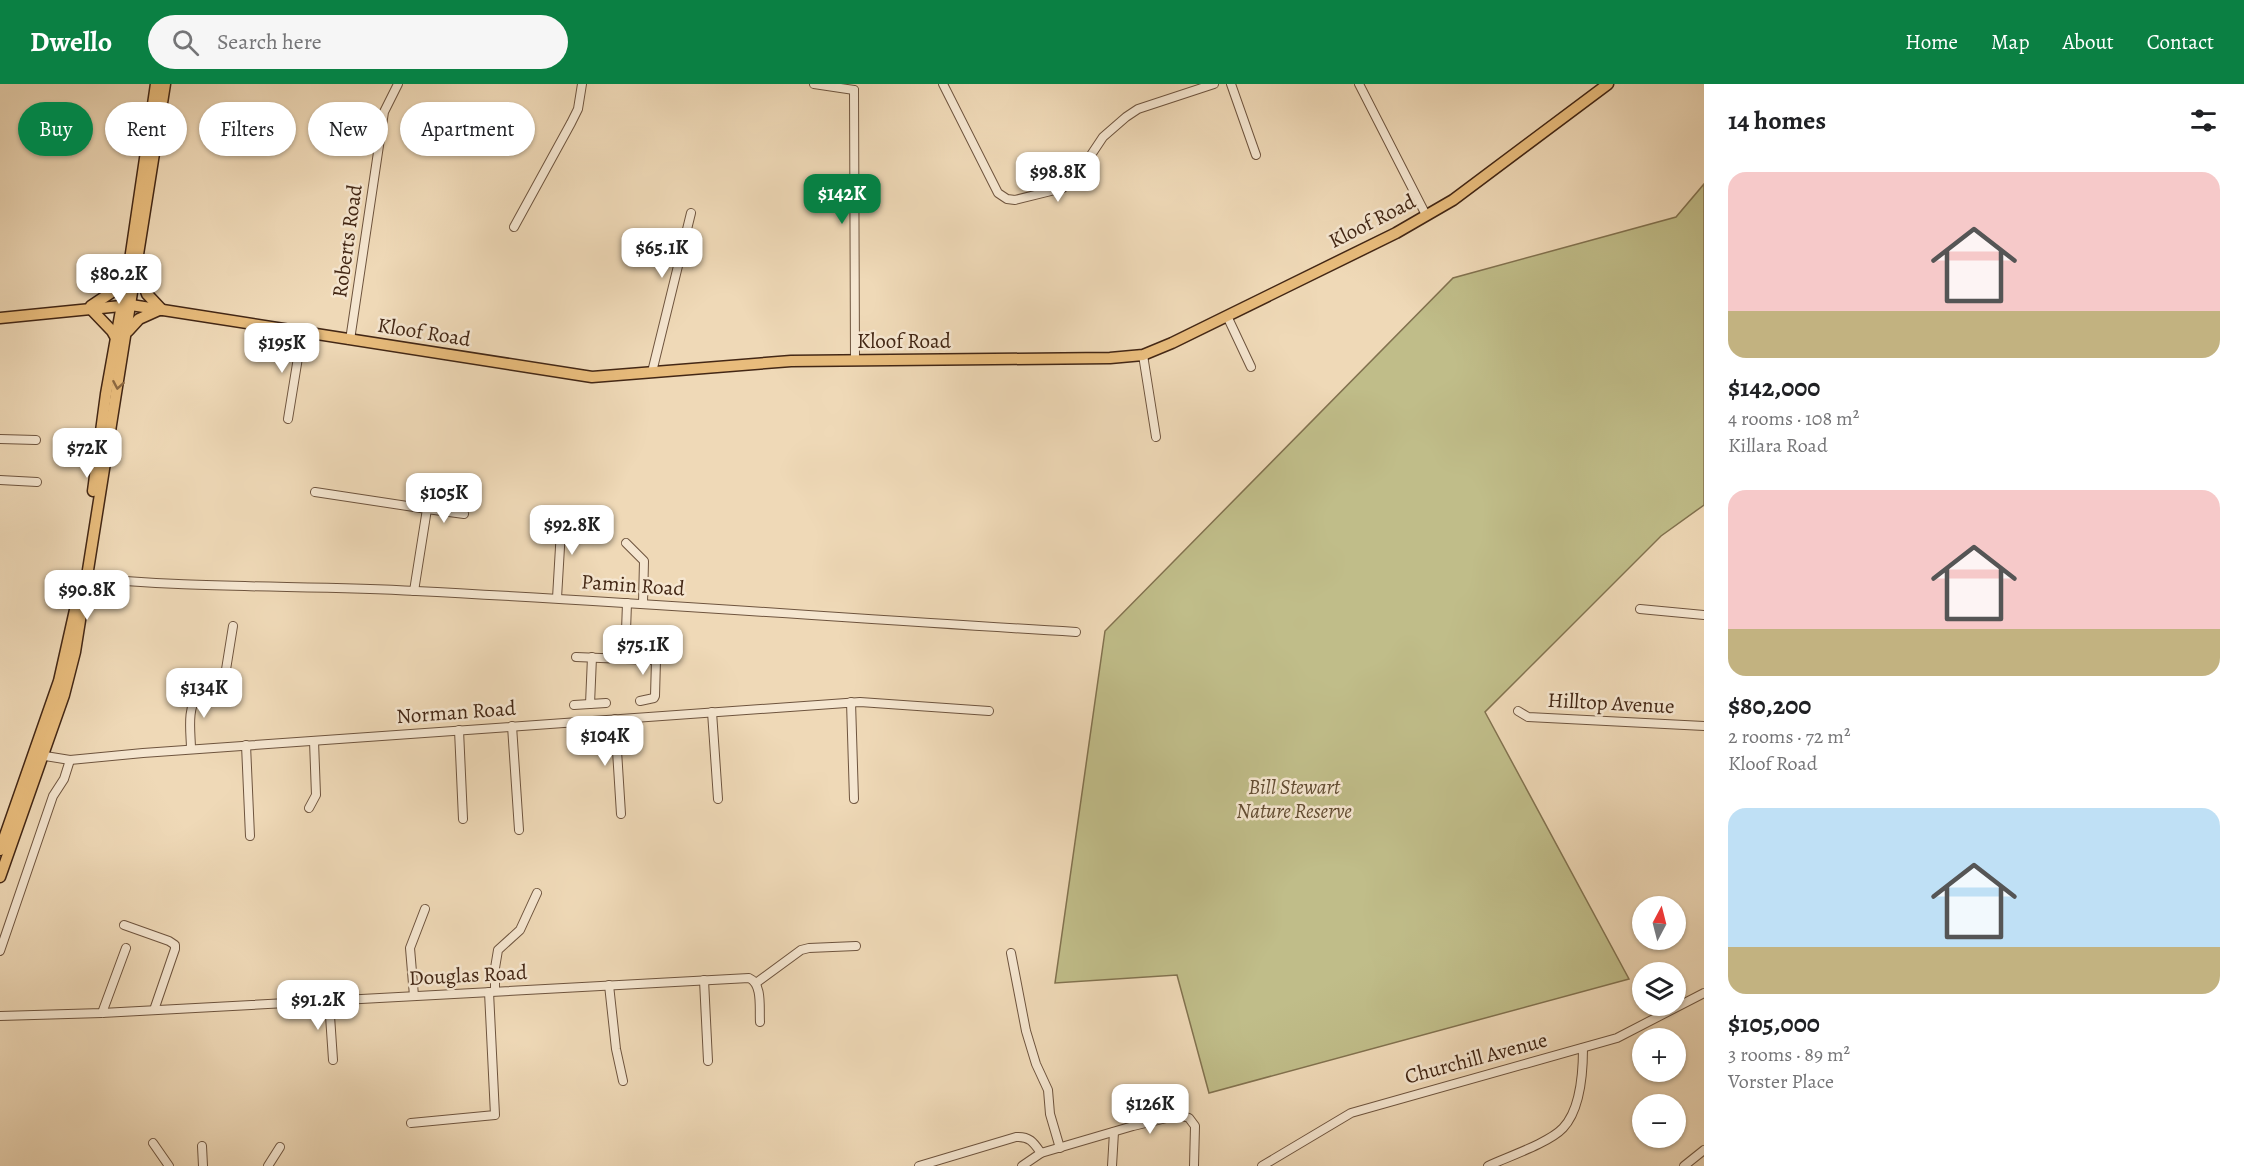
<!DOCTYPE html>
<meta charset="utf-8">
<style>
body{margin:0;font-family:Alegreya,serif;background:#f6f6f6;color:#202124;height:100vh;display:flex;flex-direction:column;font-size:22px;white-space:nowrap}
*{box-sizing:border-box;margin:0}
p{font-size:20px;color:#757577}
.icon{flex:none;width:33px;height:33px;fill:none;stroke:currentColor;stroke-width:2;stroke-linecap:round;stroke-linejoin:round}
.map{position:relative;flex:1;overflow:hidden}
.panel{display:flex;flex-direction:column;background:#fff;width:540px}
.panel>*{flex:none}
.hud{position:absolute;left:18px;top:18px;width:570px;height:54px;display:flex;gap:12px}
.needle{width:39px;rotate:7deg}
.tools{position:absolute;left:1632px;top:812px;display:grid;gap:12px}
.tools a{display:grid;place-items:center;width:54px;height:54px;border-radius:50%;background:#fff;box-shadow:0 2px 4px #0004;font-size:30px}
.price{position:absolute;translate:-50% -51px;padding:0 14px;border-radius:12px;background:#fff;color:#222;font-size:20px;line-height:39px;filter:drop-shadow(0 2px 3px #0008)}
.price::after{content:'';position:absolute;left:50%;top:36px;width:18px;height:14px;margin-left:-9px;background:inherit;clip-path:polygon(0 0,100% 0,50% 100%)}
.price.active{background:#0b8043;color:#fff}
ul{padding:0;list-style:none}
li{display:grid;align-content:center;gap:12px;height:318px;padding:0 24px}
li span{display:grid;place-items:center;height:186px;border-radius:18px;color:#555}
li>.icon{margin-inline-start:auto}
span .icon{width:108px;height:108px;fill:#fffc;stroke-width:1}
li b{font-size:26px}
h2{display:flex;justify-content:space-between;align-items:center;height:72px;padding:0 24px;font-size:26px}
.chip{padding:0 21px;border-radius:27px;background:#fff;box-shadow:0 2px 4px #0004;font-size:21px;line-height:54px}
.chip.active{background:#0b8043;color:#fff}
header{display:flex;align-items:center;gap:36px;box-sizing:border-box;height:84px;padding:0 30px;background:#0b8043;color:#fff}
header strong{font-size:28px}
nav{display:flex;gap:33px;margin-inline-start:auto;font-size:21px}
.search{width:420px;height:54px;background:#f6f6f6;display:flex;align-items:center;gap:15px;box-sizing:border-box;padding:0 21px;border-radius:33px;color:#757577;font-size:22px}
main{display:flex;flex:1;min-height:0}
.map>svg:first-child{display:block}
.green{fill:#c0bd89;stroke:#82724f;stroke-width:1.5}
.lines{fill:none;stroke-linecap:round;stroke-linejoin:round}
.minor-casing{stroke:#6e543e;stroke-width:10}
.major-casing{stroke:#432715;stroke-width:13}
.minor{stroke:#f5e6d0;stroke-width:8}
.major{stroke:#e8bc7c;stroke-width:10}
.oneway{stroke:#8d6a43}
.labels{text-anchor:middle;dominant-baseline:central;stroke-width:5;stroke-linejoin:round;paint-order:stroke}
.street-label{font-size:21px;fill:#432715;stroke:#f5e6d0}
.park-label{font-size:21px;font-style:italic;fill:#624c32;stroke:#f5e6d0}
</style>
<header>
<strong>Dwello</strong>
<div class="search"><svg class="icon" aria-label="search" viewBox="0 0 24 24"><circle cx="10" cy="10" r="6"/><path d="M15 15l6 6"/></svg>Search here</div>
<nav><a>Home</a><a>Map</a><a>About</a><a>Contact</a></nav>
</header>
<main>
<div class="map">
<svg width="1704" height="1082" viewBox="0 0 1704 1082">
<rect width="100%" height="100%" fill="#efd9b7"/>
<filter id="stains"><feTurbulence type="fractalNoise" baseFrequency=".00333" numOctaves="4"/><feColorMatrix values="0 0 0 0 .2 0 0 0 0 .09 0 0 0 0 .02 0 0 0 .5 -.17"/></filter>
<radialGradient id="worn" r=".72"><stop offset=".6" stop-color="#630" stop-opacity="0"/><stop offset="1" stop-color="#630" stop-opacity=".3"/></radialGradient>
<path class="green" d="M 1704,100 L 1704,421 L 1661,452 L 1485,628 L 1629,895 L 1209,1009 L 1177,891 L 1055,899 L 1105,547 L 1453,194 L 1676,133 Z"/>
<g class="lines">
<g class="minor-casing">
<g id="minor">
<path d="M 814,0 L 854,6"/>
<path d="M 943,0 L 998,109 L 1007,115 L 1015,116 L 1063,104 L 1089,74 L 1103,53 L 1126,33 L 1138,25 L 1214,0"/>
<path d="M 1231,0 L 1256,71"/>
<path d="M 1359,0 L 1426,131"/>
<path d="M 854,6 L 855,276"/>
<path d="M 514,143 L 571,39 L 578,25 L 582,0"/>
<path d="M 1227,232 L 1251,283"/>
<path d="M 350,256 L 384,28 L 398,0"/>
<path d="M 1143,271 L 1156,353"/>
<path d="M 652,288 L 691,129"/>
<path d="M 288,335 L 302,249"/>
<path d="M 0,355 L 36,356"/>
<path d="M 0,396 L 37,398"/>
<path d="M 315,408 L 427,425 L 414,507"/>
<path d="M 427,425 L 464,430"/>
<path d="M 626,459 L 644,477 L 643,519"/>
<path d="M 81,493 C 192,505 304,501 416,507 C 636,518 856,535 1076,548"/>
<path d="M 557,514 L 562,429"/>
<path d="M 627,519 L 625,575 L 656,576 L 673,571"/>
<path d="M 1640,525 L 1704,531"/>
<path d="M 576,573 L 625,575"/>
<path d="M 592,573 L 590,620 L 606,619"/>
<path d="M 224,598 L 233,542"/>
<circle cx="224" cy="604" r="6"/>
<path d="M 640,617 L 654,614 L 655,612 L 656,576"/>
<path d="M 851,618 L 854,715"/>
<path d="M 574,621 L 590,620"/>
<path d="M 1518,627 L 1528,633 L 1704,642"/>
<path d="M 712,628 L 718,715"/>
<path d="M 615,635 L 621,730"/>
<path d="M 512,642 L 519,746"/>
<path d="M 459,646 L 463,735"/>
<path d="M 246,661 L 250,752"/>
<path d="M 191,665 C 191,651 186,621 199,612 C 205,609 213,608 219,606"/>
<path d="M 39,671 L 70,676 L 143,669 L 860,618 L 989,627"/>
<path d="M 309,724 L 316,711 L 314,657"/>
<path d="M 124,841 L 169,857 L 175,861 L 175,865 L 154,926"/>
<path d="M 0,867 L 53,712 L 64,695 L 70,676"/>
<path d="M 1011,869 L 1026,947 L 1036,980 L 1048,1006 L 1050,1030 L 1060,1064"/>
<path d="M 704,896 L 708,977"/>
<path d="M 756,899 L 801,866 L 809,864 L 856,862"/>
<path d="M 609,901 L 616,965 L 623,997"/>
<path d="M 495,907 L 495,884 L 498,866 L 520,846 L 537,809"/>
<path d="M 414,912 L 410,864 L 425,825"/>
<path d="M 329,917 L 333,976"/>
<path d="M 102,929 L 126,864"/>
<path d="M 0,932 L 102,929 L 749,894 C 763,900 759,925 760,938"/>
<path d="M 411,1039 L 495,1031 L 489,908"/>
<path d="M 153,1059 L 169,1082"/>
<path d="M 202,1062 L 203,1082"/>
<path d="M 268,1082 L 280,1063"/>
<path d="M 919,1082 L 1016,1053 C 1030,1052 1034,1059 1041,1069"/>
<path d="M 1022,1082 L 1041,1069 L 1133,1042 L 1179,1031 L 1189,1034 L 1195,1042 L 1194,1082"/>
<path d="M 1112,1082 L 1114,1048"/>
<path d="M 1262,1082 L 1351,1029 L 1617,954 L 1704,909"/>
<path d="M 1488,1082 C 1507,1073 1549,1059 1563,1044 C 1581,1025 1583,989 1583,964"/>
<path d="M 1684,1082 L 1704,1066"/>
</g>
</g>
<g class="major-casing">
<g id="major">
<path d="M 136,181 L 147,210 L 162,226"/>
<path d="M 91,222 L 112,208 L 126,191"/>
<path d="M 90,224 L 112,247 L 116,254"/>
<path d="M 0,234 L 131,221 L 592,293 L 791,277 L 1110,274 L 1143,271 L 1172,259 L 1396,149 L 1453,116 L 1608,0"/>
<path d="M 128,247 L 139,235 L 159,226"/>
<path d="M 93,407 L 106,310 L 130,176 L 156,0"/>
<path d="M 0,766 L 59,597 L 77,517"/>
<path d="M 0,793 L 64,611 L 75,568 L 165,0"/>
</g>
</g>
<use href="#minor" class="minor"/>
<use href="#major" class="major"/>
</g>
<defs><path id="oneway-chevron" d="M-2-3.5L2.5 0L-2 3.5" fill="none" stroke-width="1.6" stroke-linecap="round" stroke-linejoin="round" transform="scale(1.5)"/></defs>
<use class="oneway" href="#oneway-chevron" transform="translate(118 301) rotate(100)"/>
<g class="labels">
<g class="street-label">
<text transform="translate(1372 137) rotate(-27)">Kloof Road</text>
<text transform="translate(347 157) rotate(-82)">Roberts Road</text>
<text transform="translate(424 248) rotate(9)">Kloof Road</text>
<text x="904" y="257">Kloof Road</text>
<text transform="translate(633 501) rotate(4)">Pamin Road</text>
<text transform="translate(1611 619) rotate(3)">Hilltop Avenue</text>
<text transform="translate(456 628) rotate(-4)">Norman Road</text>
<text transform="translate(468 891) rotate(-3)">Douglas Road</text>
<text transform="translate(1476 974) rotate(-15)">Churchill Avenue</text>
</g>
<g class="park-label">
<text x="1294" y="703">Bill Stewart<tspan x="1294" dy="24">Nature Reserve</tspan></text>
</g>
</g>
<rect width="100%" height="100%" filter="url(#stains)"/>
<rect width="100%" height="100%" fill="url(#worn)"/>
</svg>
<div class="tools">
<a><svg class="needle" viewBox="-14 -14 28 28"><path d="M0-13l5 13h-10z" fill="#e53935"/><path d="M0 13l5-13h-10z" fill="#757577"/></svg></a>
<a><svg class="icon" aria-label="layers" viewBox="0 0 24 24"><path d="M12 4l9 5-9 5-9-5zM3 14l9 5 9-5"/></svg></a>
<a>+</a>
<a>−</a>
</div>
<b class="price" style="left:1058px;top:119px">$98.8K</b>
<b class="price active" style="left:842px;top:141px">$142K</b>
<b class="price" style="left:662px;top:195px">$65.1K</b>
<b class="price" style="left:119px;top:221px">$80.2K</b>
<b class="price" style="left:282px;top:290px">$195K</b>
<b class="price" style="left:87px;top:395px">$72K</b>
<b class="price" style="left:444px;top:440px">$105K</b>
<b class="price" style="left:572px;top:472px">$92.8K</b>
<b class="price" style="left:87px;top:537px">$90.8K</b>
<b class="price" style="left:643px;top:592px">$75.1K</b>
<b class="price" style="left:204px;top:635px">$134K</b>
<b class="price" style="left:605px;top:683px">$104K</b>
<b class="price" style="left:318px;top:947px">$91.2K</b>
<b class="price" style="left:1150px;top:1051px">$126K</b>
<div class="hud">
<a class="chip active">Buy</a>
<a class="chip">Rent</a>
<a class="chip">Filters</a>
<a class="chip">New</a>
<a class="chip">Apartment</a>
</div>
</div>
<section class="panel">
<h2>14 homes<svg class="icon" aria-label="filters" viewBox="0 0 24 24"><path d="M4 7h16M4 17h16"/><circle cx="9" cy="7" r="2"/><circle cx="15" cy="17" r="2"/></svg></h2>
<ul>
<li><span style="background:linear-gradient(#f6c9c9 75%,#c2b280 0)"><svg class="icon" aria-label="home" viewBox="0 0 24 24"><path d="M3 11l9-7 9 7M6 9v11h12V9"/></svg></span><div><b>$142,000</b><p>4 rooms · 108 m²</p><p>Killara Road</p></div></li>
<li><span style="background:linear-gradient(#f6c9c9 75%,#c2b280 0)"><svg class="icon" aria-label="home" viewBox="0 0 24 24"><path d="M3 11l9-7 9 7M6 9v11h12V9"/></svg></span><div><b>$80,200</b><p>2 rooms · 72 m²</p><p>Kloof Road</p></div></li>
<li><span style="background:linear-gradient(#bfe0f5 75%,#c2b280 0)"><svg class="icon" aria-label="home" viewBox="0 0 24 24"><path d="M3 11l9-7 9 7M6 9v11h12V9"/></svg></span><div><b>$105,000</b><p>3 rooms · 89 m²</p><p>Vorster Place</p></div></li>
</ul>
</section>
</main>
